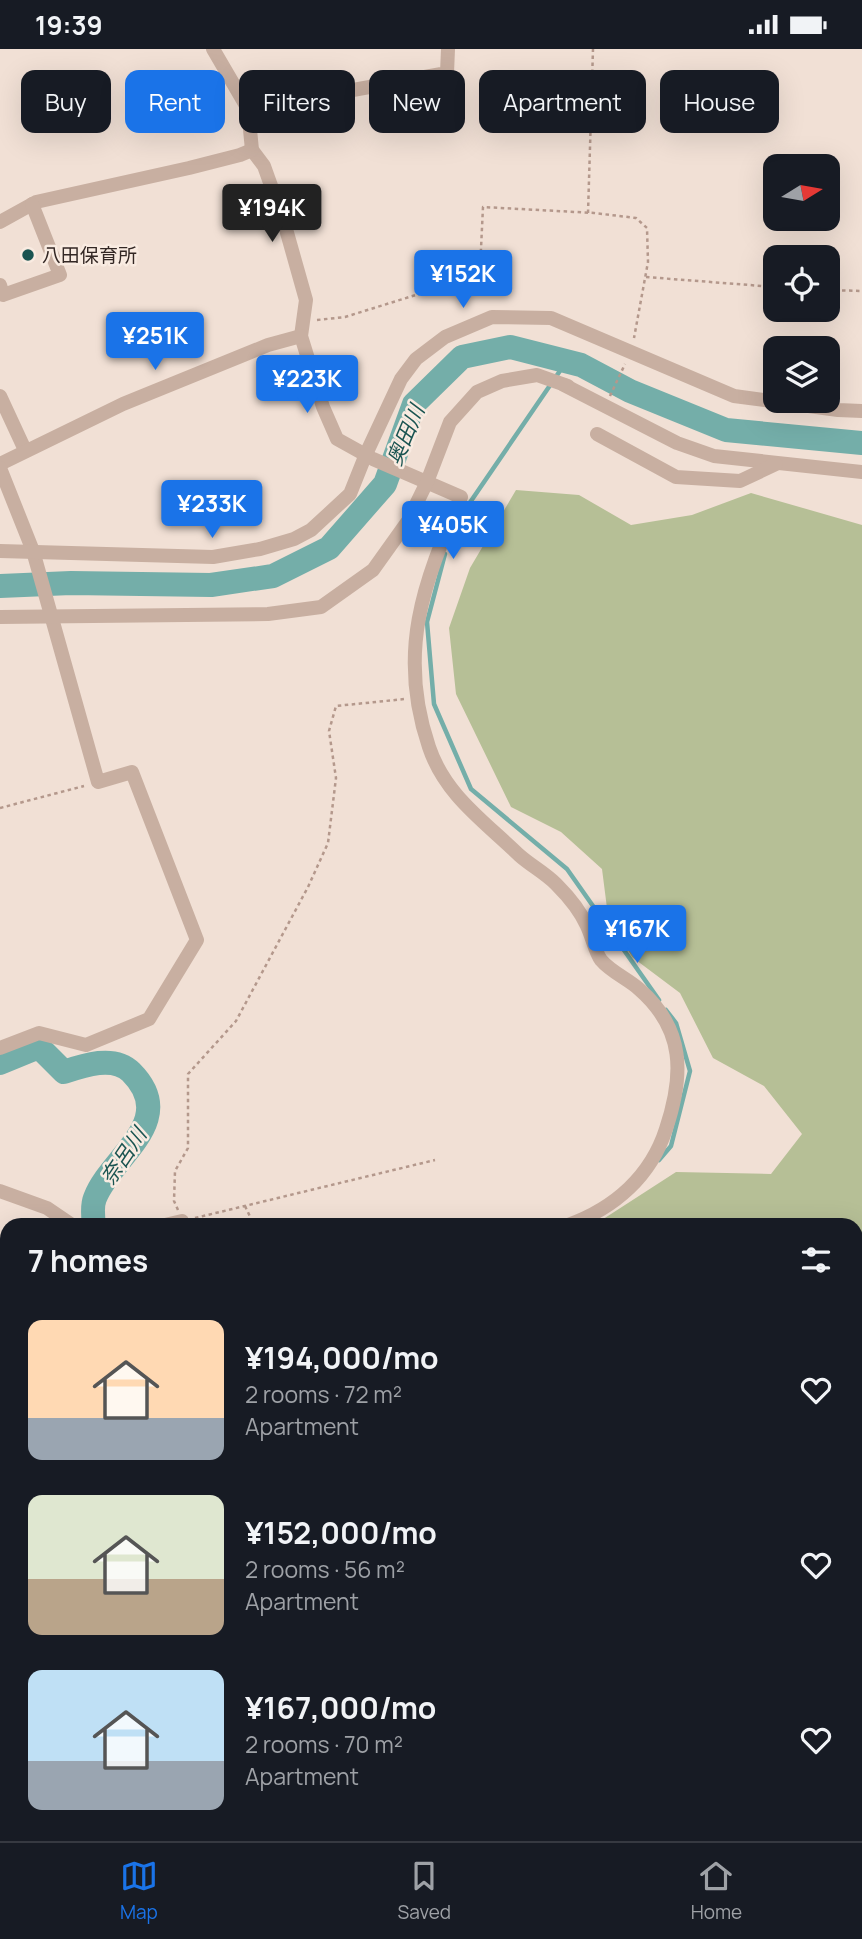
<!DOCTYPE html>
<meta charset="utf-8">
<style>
body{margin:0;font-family:Manrope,"Noto Sans JP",sans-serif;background:#242831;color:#f1f3f6;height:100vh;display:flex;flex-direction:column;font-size:26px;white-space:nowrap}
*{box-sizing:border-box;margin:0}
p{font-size:23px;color:#9ea1a6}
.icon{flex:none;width:38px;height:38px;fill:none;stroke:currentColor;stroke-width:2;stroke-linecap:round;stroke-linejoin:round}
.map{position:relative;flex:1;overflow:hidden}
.details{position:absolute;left:0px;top:1169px;width:863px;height:623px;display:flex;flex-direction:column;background:#171b24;border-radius:21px 21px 0 0;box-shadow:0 7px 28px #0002}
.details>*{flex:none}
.top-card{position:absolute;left:21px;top:21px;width:821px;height:63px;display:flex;gap:14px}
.needle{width:46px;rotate:79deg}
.controls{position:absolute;left:763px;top:105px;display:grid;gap:14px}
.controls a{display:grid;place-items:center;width:77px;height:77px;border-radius:14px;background:#171b24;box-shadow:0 7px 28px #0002;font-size:35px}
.price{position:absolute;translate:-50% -60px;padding:0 16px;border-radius:7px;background:#1a73e8;color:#fff;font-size:23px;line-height:46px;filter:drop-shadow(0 2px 4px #0008)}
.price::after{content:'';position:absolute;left:50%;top:42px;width:21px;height:16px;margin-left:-10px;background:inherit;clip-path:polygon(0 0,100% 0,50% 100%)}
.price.current{background:#222;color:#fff}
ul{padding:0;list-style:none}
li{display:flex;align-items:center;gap:21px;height:175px;padding:0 28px}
li span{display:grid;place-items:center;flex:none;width:196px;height:140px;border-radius:14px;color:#555}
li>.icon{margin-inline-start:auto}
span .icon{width:84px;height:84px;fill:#fffc;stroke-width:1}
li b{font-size:30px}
h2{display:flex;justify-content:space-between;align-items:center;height:84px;padding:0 28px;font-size:30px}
.pill{padding:0 24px;border-radius:14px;background:#171b24;box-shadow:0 7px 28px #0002;font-size:24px;line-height:63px}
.pill.current{background:#1a73e8;color:#fff}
.status{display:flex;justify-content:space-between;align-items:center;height:49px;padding:0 35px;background:#171b24;direction:ltr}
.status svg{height:19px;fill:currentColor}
.tab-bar{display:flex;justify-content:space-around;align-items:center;height:98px;border-top:2px solid #363941;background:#171b24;font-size:19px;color:#9ea1a6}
.tab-bar a{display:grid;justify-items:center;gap:4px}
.tab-bar .current{color:#1a73e8}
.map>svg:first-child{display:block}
.green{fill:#b6bf96}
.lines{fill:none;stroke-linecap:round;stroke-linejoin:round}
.stream{stroke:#74aea9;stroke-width:4.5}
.river{stroke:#74aea9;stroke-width:24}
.path{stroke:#b4988c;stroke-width:2.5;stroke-dasharray:3.5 3.5;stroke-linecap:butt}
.street{stroke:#c8afa1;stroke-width:14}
.poi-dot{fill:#1a5451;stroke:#f9ebe1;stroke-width:2.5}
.labels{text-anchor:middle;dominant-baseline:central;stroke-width:5;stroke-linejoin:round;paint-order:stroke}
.poi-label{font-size:19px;fill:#332724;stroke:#f9ebe1;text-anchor:start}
.water-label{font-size:21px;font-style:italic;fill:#1a5451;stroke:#f9ebe1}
</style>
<div class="status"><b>19:39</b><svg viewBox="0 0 49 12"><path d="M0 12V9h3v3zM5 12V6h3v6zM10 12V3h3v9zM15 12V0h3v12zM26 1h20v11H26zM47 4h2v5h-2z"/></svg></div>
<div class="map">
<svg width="862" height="1792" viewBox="0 0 862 1792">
<rect width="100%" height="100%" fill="#f1e0d5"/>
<g class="green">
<path d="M 516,441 L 579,446 L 631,476 L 692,466 L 751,444 L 862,476 L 862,1792 L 509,1792 L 511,1785 L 856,1785 L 856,1176 L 594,1176 L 676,1123 L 771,1125 L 802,1085 L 764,1037 L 713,1009 L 680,944 L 632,908 L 608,867 L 602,820 L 561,783 L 511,758 L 456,645 L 449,579 L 470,519 Z"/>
<path d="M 0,1701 L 7,1702 L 7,1785 L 47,1785 L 49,1792 L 0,1792 Z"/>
</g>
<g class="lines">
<g class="stream">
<path d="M 458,471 L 566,313"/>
<path d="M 445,505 L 427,573 L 434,655 L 471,740 L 567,820 L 659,951"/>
<path d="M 659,1111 L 671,1097 L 690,1022 L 676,974 L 666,961"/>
<path d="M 0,1501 L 7,1497"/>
<path d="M 0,1662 L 0,1663"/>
</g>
<g class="river">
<path d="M 0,537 L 71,534 L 211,536 L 273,527 L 329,499 L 385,435 L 414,355 L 462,308 L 510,298 L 581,316 L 630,342 L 726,381 L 862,394"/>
<path d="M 0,1014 L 39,998 L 64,1023 C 84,1016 114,1006 131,1023 C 180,1072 111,1107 95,1149 C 92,1156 93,1168 94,1176"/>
</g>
<g class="path">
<path d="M 588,164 L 593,0"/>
<path d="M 646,228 L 775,238"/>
<path d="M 828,241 L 862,242"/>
<path d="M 317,271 L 345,268 L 464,231 L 480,220 L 483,158 L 594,164 L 636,169 L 647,179 L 648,213 L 634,289"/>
<path d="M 610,347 L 625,315"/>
<path d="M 0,759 L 84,737"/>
<path d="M 245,1157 L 254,1176"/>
<path d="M 178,1161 L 174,1152 L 175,1122 L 188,1099 L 188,1025 L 236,972 L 308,838 L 328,794 L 336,729 L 329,682 L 336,657 L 405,650"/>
<path d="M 195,1169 L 435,1111"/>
<path d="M 0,1312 L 7,1309"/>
</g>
<g class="street">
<path d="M 213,0 L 248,60 L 252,101 L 264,117 L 284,173 L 306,251 L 301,287 L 323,358 L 337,390 L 373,410 L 461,448 C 423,534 397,604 429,698 C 445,746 484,772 519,806 C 530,816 545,824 556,835 C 569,848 580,861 587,877 C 592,887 595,903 601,911 C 611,923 628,930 639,940 C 685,980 684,1026 666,1080 C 651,1127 615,1159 568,1176"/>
<path d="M 248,60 L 447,24 L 448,0"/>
<path d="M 0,173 L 36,153 L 189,119 L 240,106 L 252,101"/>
<path d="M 0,236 L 3,246 L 60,226 L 32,155"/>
<path d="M 564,336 L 677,394 L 714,407 L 862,423"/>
<path d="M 0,347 L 25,401"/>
<path d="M 597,385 L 676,428 L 740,432 L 776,415"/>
<path d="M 0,415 L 123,355 L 268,296 L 301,287"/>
<path d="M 0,419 L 33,502 L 98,733 L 132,723 L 197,891 L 149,970 L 86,996 L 39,984 L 0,999"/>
<path d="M 0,502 L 213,508 L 260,500 L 294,490 L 311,481 L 350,445 L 366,405 L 401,330 L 416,310 L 445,288 L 492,268 L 551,269 L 734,347 L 838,361 L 862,362"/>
<path d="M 0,568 L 268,565 L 321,558 L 373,521 L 408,472 L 427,433 L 450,373 L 477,343 L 502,332 L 537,326 L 568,337"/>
<path d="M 0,1142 L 47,1159 L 72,1176"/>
<path d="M 165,1176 L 182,1172"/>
<path d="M 0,1698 L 7,1704"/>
<path d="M 107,1785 L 115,1792"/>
<path d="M 501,1785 L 505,1792"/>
<path d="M 426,1792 L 429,1785"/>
</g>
</g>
<circle class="poi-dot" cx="28" cy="206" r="7"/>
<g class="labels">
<g class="poi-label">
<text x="42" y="206">八田保育所</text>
</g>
<g class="water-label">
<text transform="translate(405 386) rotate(-67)">奥田川</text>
<text transform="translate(123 1107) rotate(-56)">奈呂川</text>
</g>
</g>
</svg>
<div class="controls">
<a><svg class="needle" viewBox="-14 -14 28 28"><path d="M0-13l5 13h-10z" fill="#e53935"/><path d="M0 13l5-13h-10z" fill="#9ea1a6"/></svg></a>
<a><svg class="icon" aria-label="locate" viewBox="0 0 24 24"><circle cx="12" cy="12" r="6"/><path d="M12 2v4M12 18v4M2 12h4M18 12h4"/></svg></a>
<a><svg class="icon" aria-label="layers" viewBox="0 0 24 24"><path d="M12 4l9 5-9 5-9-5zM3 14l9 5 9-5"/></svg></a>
</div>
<b class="price current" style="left:272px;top:195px">¥194K</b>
<b class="price" style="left:463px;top:261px">¥152K</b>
<b class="price" style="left:155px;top:323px">¥251K</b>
<b class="price" style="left:307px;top:366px">¥223K</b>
<b class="price" style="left:212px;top:491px">¥233K</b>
<b class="price" style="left:453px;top:512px">¥405K</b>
<b class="price" style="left:637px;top:916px">¥167K</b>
<div class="top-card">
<a class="pill">Buy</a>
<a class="pill current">Rent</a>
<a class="pill">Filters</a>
<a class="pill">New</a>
<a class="pill">Apartment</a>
<a class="pill">House</a>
</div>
<section class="details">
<h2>7 homes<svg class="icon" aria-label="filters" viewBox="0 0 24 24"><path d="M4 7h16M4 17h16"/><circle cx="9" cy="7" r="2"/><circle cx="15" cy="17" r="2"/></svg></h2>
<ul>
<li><span style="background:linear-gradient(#ffd9b3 70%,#9aa5b1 0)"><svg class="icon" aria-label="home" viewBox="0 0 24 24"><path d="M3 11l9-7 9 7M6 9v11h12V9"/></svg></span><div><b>¥194,000/mo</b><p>2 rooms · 72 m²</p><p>Apartment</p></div><svg class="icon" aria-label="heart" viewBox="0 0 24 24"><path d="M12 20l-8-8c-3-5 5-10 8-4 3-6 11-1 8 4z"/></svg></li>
<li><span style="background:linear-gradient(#dfe7d0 60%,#b9a48a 0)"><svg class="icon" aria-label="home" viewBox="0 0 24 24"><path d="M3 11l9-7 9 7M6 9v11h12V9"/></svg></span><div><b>¥152,000/mo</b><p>2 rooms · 56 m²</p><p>Apartment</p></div><svg class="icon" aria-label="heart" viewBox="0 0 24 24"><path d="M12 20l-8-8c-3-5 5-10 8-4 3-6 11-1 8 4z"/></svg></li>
<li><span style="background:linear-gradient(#bfe0f5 65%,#9aa5b1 0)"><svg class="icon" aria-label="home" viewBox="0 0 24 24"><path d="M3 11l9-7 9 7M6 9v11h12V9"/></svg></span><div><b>¥167,000/mo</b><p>2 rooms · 70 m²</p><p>Apartment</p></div><svg class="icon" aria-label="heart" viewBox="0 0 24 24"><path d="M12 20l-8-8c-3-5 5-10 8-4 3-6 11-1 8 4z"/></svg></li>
</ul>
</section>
</div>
<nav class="tab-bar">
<a class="current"><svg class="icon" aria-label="map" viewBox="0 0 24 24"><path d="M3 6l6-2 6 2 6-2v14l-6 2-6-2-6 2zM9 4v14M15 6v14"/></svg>Map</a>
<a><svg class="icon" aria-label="saved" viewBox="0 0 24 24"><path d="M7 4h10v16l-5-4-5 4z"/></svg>Saved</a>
<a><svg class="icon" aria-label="home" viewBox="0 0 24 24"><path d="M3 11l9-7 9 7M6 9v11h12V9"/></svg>Home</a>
</nav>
